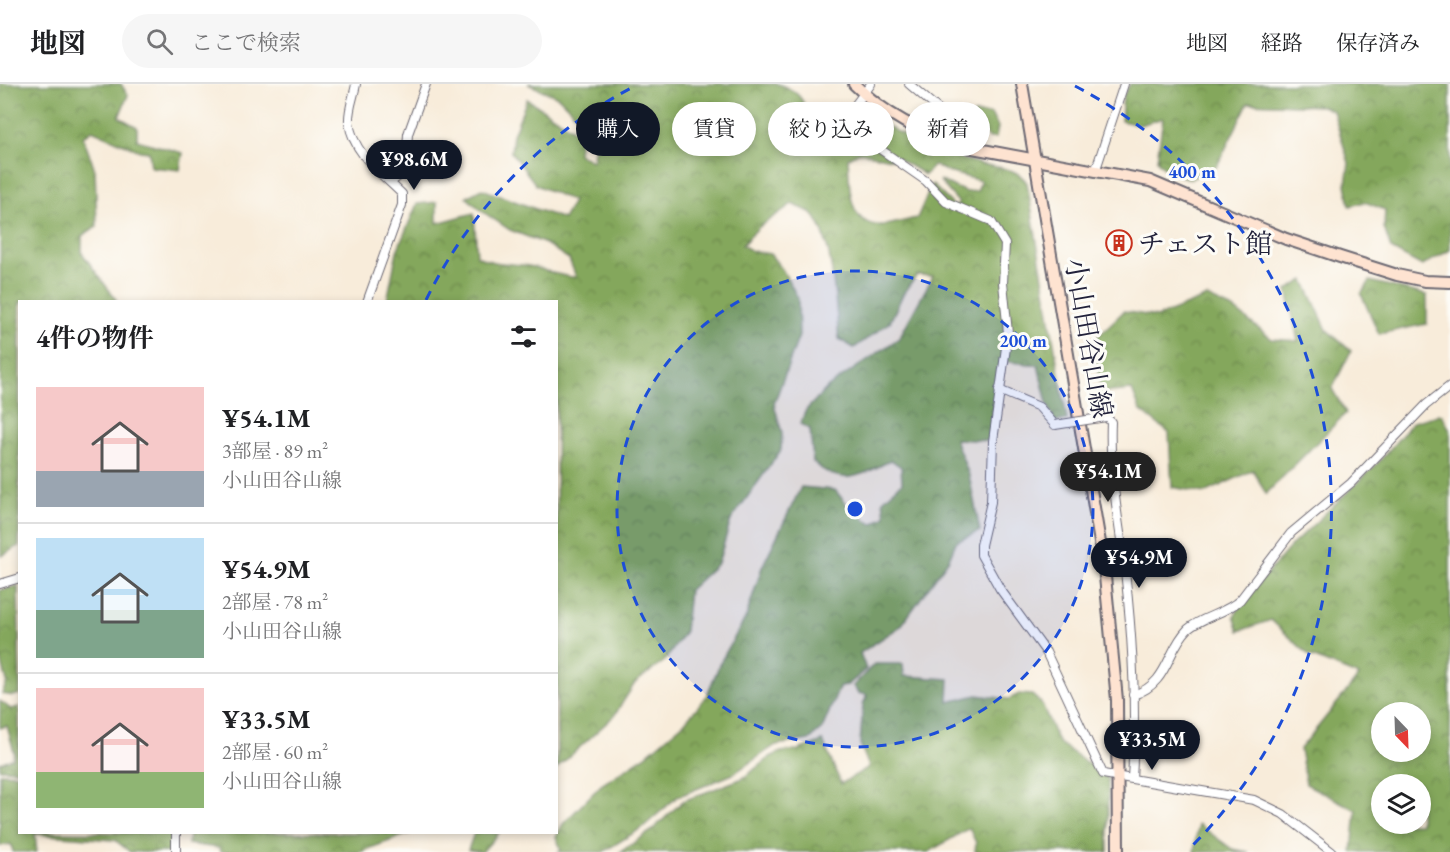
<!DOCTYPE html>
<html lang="ja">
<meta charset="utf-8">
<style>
body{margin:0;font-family:"EB Garamond","Noto Serif JP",serif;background:#f6f6f6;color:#202124;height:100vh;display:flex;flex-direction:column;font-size:22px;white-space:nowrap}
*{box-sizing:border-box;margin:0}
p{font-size:20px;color:#757577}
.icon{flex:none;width:33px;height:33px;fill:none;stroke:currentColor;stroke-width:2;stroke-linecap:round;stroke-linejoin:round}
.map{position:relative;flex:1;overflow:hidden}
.panel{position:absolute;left:18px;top:216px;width:540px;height:534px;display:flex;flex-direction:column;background:#fff;border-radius:0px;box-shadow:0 3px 9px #0003}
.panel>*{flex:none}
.hud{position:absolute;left:576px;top:18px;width:570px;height:54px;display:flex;gap:12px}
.needle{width:39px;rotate:157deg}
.buttons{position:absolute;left:1371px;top:618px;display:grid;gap:12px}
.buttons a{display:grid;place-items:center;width:60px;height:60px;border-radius:50%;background:#fff;box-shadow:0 3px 9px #0003;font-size:30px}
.price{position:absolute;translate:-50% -51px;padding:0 14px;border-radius:21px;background:#111827;color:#fff;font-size:20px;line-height:39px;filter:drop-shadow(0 2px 3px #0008)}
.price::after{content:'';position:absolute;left:50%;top:36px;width:18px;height:14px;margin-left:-9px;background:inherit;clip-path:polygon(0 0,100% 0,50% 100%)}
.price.current{background:#222;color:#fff}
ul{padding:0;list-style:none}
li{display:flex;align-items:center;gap:18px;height:150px;padding:0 18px}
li+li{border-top:2px solid #e0e0e0}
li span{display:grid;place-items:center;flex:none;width:168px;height:120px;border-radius:0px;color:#555}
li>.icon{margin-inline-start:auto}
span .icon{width:72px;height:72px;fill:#fffc;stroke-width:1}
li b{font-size:26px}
h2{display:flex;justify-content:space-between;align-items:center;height:72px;padding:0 18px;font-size:26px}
.pill{padding:0 21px;border-radius:27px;background:#fff;box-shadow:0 3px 9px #0003;font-size:21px;line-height:54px}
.pill.current{background:#111827;color:#fff}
header{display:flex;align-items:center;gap:36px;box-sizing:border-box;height:84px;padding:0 30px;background:#fff;border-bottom:2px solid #e0e0e0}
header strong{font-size:28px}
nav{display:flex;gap:33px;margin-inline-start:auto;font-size:21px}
.search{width:420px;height:54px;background:#f6f6f6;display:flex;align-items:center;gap:15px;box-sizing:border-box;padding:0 21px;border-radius:33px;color:#757577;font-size:22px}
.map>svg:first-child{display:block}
.forest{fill:url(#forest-crowns);stroke:#53644c;stroke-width:1.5;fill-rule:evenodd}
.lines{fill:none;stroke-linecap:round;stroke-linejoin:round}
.street-casing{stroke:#6d6973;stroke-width:10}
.secondary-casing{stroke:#6d6973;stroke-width:14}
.street{stroke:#fff;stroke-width:8}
.secondary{stroke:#fee3d1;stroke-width:10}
.street-bridge-casing{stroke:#6d6973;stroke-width:10;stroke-linecap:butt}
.street-bridge{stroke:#fff;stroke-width:8}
.ring{fill:none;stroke:#1d4ed8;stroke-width:3;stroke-dasharray:10 8}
.labels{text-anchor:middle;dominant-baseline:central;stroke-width:6;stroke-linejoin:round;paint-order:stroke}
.poi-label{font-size:27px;fill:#22223b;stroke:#fdfcf7;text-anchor:start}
.street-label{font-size:27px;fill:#22223b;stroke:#fdfcf7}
.centre{fill:#1d4ed8;stroke:#fdfcf7;stroke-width:3}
.ring-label{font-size:18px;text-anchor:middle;font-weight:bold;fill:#1d4ed8;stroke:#fdfcf7;stroke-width:6;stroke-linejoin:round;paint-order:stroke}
</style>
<header>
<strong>地図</strong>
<div class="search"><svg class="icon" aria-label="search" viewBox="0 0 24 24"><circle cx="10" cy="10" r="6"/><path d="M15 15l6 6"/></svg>ここで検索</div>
<nav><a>地図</a><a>経路</a><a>保存済み</a></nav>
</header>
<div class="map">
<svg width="1450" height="768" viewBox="0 0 1450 768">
<defs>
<pattern id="forest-crowns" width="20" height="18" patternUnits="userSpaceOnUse" patternTransform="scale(1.5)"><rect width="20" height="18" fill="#84a75c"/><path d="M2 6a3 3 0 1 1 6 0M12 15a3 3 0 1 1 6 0" fill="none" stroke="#6c884d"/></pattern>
</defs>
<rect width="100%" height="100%" fill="#fdfcf7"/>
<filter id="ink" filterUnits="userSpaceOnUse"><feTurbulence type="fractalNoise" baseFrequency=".0167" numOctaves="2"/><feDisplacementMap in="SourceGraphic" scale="12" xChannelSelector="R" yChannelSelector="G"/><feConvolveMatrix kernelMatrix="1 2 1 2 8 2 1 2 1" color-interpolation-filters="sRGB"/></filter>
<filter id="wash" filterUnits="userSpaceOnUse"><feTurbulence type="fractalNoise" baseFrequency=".008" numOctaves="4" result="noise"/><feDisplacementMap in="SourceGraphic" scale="24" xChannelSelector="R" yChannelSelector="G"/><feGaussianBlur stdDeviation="1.35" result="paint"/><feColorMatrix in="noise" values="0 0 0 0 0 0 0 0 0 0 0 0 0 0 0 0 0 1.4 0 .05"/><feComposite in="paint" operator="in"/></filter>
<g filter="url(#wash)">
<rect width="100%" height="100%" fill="#f8ecda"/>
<g class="forest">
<path d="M 0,0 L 121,0 L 128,11 L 119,33 L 137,43 L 137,56 L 183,69 L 180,86 L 151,83 L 149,68 L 140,67 L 92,46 L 83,53 L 95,86 L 97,142 L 82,152 L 82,169 L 117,217 L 20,218 L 19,462 L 1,472 Z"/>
<path d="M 528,0 L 777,0 C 791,4 802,10 806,26 L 817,30 L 838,62 L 849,62 L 844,48 L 845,39 L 871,61 L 895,76 L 859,68 L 848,74 C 850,97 846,137 876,141 C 888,143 905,136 917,134 L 932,100 L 955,123 L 959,119 L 939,96 L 966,108 L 977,107 L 981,97 L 948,88 L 934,81 L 925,91 C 908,80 863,56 855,40 C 852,33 856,28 860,22 C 896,52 936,69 981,80 C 998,84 1017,83 1027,99 L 1067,336 L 1055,338 L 1047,319 L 1038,281 L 1002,277 L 995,311 L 990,357 L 955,355 L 969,391 L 980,447 L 956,458 L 949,475 L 901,542 L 860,569 L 866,585 L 848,601 L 840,602 L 822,645 L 809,656 L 776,661 L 733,690 L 677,713 L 642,744 L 603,768 L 558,768 L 561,765 L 556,753 L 563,740 L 601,701 L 645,672 L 684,639 L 706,613 L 721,577 L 746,533 L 762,483 L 801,403 L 835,406 L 848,422 L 872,440 L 885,432 L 883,416 L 902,399 L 901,383 L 891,376 C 861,392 841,404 813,378 L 810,345 L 800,340 L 806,326 L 828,303 L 899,254 L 933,192 L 917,191 L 903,210 L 890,238 L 854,264 L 839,255 C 835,224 834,155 813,131 C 809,126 798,123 792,120 L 758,144 L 742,161 L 752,167 L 770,170 L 782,185 L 798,214 L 799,252 L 774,320 L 782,349 L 781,366 L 731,436 L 718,479 L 689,506 L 685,547 L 666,576 L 635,599 L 614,632 L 557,684 L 556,218 L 387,217 L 397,167 L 417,120 L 437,118 L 437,139 L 474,129 L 477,172 C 496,182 514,178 534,183 C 549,187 561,193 576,193 L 569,175 L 546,160 L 510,146 L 483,128 L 466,113 L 482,105 L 563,135 L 573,117 L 536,101 L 511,68 L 513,51 L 527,15 L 580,50 L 578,70 L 592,77 L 597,52 L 558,13 Z"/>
<path d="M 1130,0 L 1450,0 L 1450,166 L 1422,182 L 1391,165 L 1384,144 L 1385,126 L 1365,118 L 1350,122 L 1346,100 L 1349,79 L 1333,27 L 1322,22 L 1248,19 L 1217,82 L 1191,95 L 1169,89 L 1157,76 L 1163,34 L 1140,41 L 1121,37 L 1123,12 Z"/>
<path d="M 974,30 L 991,30 L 998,43 L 996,54 L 989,54 L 970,39 Z"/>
<path d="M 1304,196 L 1327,246 L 1351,267 L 1332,305 L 1346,329 L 1266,410 L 1253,386 L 1205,409 L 1172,403 L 1169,349 L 1140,326 L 1132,306 L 1101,309 L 1094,256 L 1124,227 L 1157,233 L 1207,213 L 1235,226 L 1272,255 L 1298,257 L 1287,206 Z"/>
<path d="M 1370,197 L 1427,211 L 1427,240 L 1379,250 L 1361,210 Z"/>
<path d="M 1442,330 L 1450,347 L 1450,768 L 1352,768 L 1356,726 L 1306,700 L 1300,665 L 1359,592 L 1310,572 L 1271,536 L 1239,547 L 1234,532 L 1245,515 L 1292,461 L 1378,379 L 1413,338 ZM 1382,628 L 1420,628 L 1420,668 L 1382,668 ZM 1382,700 L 1420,700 L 1420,740 L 1382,740 Z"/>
<path d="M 18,502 L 20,610 L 13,612 L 2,610 L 7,598 L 0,572 L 0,506 Z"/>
<path d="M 874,580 L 903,580 L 904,592 L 949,595 L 948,618 L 977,611 L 1009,615 L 1019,610 L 1032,611 L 1042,620 L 1058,658 L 1108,694 L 1108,768 L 975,768 L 976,759 L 969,744 L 929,768 L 620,768 L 651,747 L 683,717 L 743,694 L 770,673 L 781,668 L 798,666 L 823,657 L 841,700 L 869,683 L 860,660 L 863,621 L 867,611 L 858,609 L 853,602 Z"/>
<path d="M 0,617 L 11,625 L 19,623 L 19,686 L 0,685 L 0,679 L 13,674 L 14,668 L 7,642 L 0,644 Z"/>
<path d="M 0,689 L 19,690 L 20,748 L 172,749 L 173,768 L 130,768 L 115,756 L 35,750 L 37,768 L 13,768 L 11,760 L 0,762 Z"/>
<path d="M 1198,740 L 1232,765 L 1249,768 L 1194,768 Z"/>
<path d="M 189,749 L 189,748 L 411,749 L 360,768 L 220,768 L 219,764 L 188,760 Z"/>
<path d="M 474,749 L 474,748 L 499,749 L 482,768 L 468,766 Z"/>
</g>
</g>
<g filter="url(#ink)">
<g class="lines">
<g class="street-casing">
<g id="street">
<path d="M 356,0 C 354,12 348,26 349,38 C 353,70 381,89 402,110 L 402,121 L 367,218"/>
<path d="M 871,0 L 853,24 L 849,33 L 854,47 L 926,97 L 946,118 L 991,137 L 1005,160 L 1003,199 L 1008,249 L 993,357 L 991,418 L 981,461 L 981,471 L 1000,505 L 1046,568 L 1103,690 L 1254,716 L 1283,730 L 1332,768"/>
<path d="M 909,0 L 944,30"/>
<path d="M 1096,85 L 1124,0"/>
<path d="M 391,98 L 399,92 L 406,80 L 408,50 L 426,0"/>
<path d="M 999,306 L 1039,323 L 1055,341"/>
<path d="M 1106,333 L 1111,338 C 1109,383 1117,426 1123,470 C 1132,543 1137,621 1132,694"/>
<path d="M 0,500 L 20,494"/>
<path d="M 1133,611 C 1169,600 1166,567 1188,545 C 1203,532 1225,530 1240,516 L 1291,449 L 1351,399 L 1426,321 L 1450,302"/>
<path d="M 176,768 L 176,748"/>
</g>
</g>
<g class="secondary-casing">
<g id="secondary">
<path d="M 854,0 C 886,32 924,51 967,63 L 1150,97 L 1286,155 L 1340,173 L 1397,191 L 1425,197 L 1450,198"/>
<path d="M 1022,0 L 1104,482 L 1117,616 L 1118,768"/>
</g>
</g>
<use href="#street" class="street"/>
<use href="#secondary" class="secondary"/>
<g class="street-bridge-casing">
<path id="street-bridge" d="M 1055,341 L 1106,333"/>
</g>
<use href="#street-bridge" class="street-bridge"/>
</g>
</g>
<circle cx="855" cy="425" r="238" fill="#1d4ed8" fill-opacity=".12"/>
<g class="ring">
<circle cx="855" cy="425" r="238"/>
<path d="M426 216A477 477 0 0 1 635 2M1075 2A477 477 0 0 1 1189 765"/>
</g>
<defs>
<g id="building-ring" transform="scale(1.35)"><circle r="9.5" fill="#fdfcf7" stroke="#c8321e" stroke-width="1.5"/><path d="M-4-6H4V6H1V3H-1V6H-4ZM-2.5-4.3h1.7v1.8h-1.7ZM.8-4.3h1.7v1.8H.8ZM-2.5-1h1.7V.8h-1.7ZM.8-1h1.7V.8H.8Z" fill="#c8321e"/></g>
</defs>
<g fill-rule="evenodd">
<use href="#building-ring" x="1119" y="159"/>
</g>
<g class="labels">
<g class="poi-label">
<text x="1138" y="159">チェスト館</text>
</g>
<g class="street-label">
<text transform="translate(1089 254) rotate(80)">小山田谷山線</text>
</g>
</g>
<circle cx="855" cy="425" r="9" class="centre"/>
<g class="ring-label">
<text x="1192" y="94">400 m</text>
<text x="1023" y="263">200 m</text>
</g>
</svg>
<div class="buttons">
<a><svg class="needle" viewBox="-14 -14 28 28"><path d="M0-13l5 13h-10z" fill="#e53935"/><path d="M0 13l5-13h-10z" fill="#757577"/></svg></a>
<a><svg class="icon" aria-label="layers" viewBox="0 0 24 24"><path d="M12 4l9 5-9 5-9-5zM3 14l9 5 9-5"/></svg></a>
</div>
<b class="price" style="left:414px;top:107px">¥98.6M</b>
<b class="price current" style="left:1108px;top:419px">¥54.1M</b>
<b class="price" style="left:1139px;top:505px">¥54.9M</b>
<b class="price" style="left:1152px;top:687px">¥33.5M</b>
<div class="hud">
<a class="pill current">購入</a>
<a class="pill">賃貸</a>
<a class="pill">絞り込み</a>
<a class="pill">新着</a>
</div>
<section class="panel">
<h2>4件の物件<svg class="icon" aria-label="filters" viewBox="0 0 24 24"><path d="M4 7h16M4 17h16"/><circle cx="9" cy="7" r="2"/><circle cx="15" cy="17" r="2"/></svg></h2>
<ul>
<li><span style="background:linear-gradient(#f6c9c9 70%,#9aa5b1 0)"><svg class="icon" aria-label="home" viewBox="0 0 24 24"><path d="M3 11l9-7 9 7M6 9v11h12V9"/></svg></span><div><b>¥54.1M</b><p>3部屋 · 89 m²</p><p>小山田谷山線</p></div></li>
<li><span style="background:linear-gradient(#bfe0f5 60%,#7fa58c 0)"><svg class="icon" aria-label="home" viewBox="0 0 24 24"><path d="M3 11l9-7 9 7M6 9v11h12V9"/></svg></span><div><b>¥54.9M</b><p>2部屋 · 78 m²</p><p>小山田谷山線</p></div></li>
<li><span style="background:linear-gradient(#f6c9c9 70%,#8fb573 0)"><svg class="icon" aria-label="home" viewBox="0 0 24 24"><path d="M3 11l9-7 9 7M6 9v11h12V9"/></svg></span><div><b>¥33.5M</b><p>2部屋 · 60 m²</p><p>小山田谷山線</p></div></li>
</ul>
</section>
</div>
